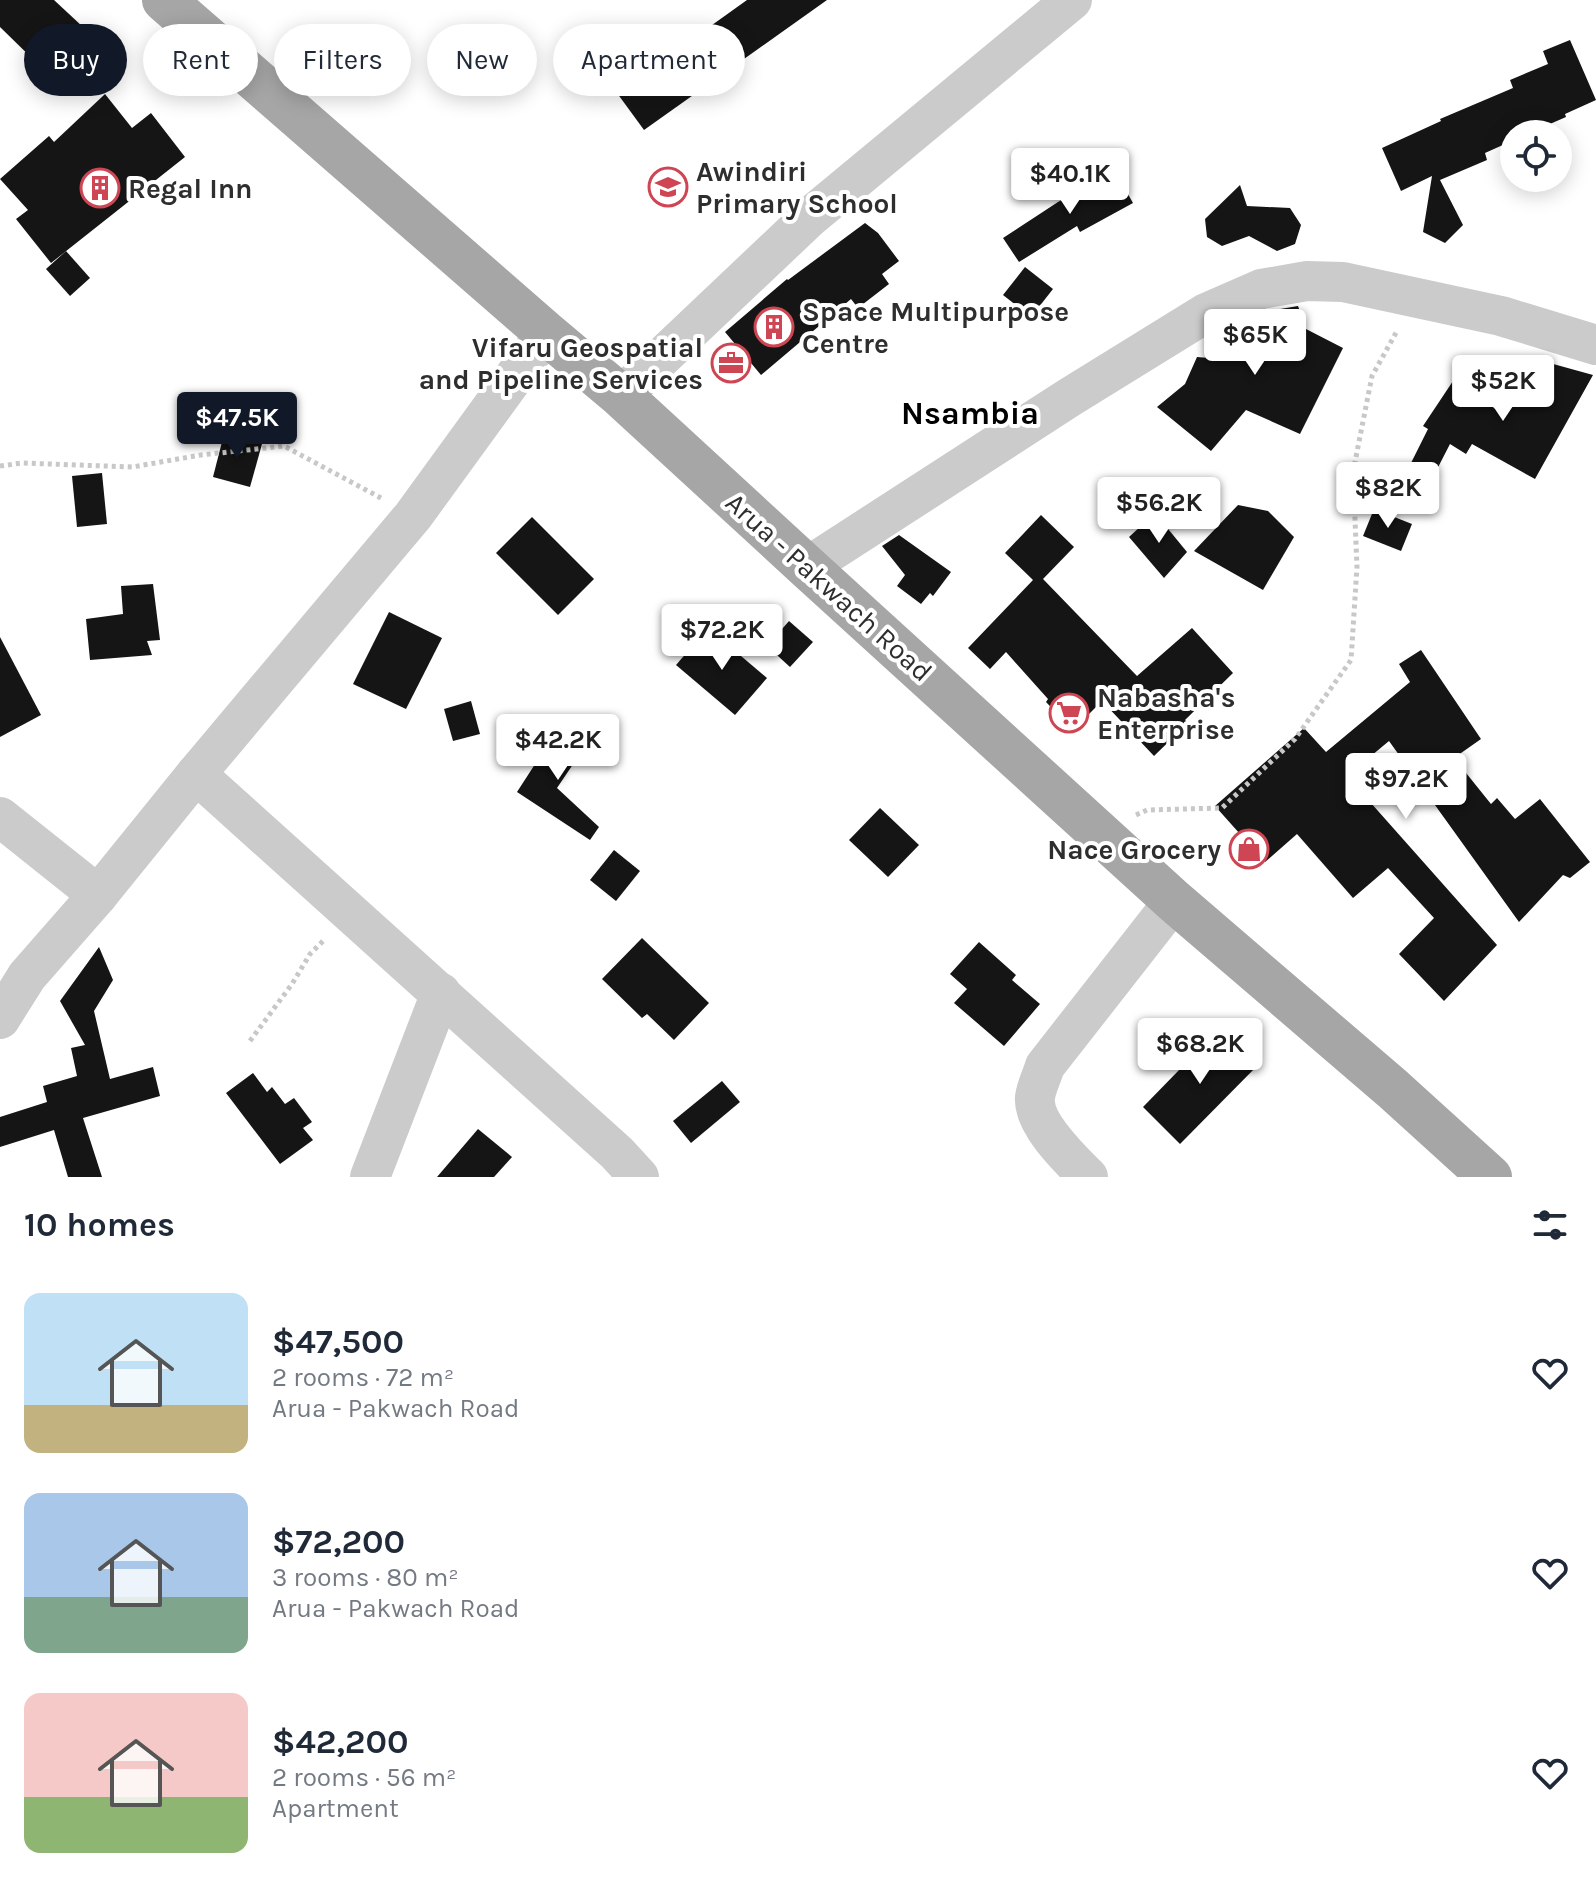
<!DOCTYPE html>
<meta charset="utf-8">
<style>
body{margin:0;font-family:Karla,sans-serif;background:#f2f2f3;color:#1f2937;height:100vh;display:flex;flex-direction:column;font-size:30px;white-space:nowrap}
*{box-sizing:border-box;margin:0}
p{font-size:26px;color:#747a83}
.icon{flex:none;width:44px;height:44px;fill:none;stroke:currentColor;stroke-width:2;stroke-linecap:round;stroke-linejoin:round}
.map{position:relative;height:1177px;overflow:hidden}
.details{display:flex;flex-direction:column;background:#fff;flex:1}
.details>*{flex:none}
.hud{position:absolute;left:24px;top:24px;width:800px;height:72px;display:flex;gap:16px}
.tools{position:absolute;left:1500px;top:120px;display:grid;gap:16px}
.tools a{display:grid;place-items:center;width:72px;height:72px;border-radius:50%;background:#fff;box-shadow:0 4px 20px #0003;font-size:40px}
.price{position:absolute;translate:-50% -68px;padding:0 18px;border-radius:8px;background:#fff;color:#222;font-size:26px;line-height:52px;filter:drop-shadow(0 2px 4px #0008)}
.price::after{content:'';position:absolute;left:50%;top:48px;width:24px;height:18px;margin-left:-12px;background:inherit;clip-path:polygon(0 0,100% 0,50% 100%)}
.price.selected{background:#111827;color:#fff}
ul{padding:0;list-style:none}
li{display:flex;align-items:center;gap:24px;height:200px;padding:0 24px}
li span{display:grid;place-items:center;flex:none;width:224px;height:160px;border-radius:16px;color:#555}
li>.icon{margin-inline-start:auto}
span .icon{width:96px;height:96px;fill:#fffc;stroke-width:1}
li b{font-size:34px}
h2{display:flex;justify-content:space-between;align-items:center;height:96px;padding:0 24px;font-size:34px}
.pill{padding:0 28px;border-radius:36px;background:#fff;box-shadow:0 4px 20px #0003;font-size:28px;line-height:72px}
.pill.selected{background:#111827;color:#fff}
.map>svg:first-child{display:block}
.building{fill:#151515}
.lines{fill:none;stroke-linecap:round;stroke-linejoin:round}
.path{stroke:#c8c8c8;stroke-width:5;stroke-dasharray:4 4;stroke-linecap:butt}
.minor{stroke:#cbcbcb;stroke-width:40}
.primary{stroke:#a6a6a6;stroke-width:44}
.labels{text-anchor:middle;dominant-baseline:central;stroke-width:8;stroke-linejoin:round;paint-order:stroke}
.poi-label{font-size:28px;font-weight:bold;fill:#2e2e2e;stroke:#fff;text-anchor:start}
.street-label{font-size:28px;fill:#2e2e2e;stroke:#fff}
.quarter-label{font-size:32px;font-weight:bold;fill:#000;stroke:#fff}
</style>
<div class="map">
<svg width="1596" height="1177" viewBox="0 0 1596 1177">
<rect width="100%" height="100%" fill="#fff"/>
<g class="building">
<path d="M 0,0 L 54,0 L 83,27 L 43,69 L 0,27 Z"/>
<path d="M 747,0 L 827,0 L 644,130 L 617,93 Z"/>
<path d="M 1570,40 L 1596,100 L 1565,114 L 1566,117 L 1527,134 L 1514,134 L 1514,140 L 1485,153 L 1487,160 L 1440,180 L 1463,225 L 1445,243 L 1423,232 L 1432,176 L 1401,191 L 1382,148 L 1441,121 L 1440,119 L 1513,88 L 1510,80 L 1548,64 L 1543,51 Z"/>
<path d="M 105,94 L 132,128 L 151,113 L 185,157 L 51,263 L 16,219 L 28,210 L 0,179 L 49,136 L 54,142 Z"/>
<path d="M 1115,171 L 1133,203 L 1080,232 L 1077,226 L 1019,262 L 1003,238 L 1058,202 Z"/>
<path d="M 1240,185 L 1247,206 L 1290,208 L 1301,225 L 1295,244 L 1277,251 L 1249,236 L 1222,246 L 1207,237 L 1205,219 Z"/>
<path d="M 865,223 L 878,233 L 899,261 L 882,274 L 889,284 L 858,308 L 851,299 L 761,375 L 725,332 L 787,279 L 788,280 Z"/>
<path d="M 66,251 L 90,278 L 70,296 L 46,269 Z"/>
<path d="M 1025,267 L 1053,289 L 1031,317 L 1003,295 Z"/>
<path d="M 1298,306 L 1306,329 L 1343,348 L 1300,434 L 1246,410 L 1211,451 L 1157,407 L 1185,384 L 1197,357 L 1221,359 L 1214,335 L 1254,319 L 1253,317 L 1268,311 Z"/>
<path d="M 1546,362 L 1593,375 L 1535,479 L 1472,444 L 1466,454 L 1450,444 L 1432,479 L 1409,467 L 1428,429 L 1423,426 L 1453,381 L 1500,412 L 1513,389 L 1535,402 Z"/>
<path d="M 224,434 L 262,444 L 250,487 L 213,477 Z"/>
<path d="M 102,473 L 107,524 L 77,527 L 72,476 Z"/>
<path d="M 1238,505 L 1268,511 L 1294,537 L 1263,590 L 1194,551 Z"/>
<path d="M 1374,509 L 1412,524 L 1401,551 L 1363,536 Z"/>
<path d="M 1155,513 L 1187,552 L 1164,578 L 1129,537 Z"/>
<path d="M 1041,515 L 1074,547 L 1043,579 L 1137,676 L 1192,628 L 1233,673 L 1185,720 L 1188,723 L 1154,756 L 1102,701 L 1073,730 L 1046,702 L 1048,699 L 1006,652 L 990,669 L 968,648 L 1033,580 L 1005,553 Z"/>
<path d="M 532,517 L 594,579 L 558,615 L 496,553 Z"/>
<path d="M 899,535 L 951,572 L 933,596 L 930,593 L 921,604 L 897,586 L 905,575 L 882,546 Z"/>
<path d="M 153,584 L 160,640 L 147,641 L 152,655 L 90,660 L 86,619 L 123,614 L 121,586 Z"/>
<path d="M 389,612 L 442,638 L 406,709 L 353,684 Z"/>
<path d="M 789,621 L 813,642 L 790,667 L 767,646 Z"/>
<path d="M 708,628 L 767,678 L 735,715 L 676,665 Z"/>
<path d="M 0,637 L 41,715 L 0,737 Z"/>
<path d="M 1421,650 L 1481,739 L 1454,758 L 1491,804 L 1497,798 L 1515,819 L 1540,799 L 1590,862 L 1570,878 L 1563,875 L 1519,922 L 1389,741 L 1347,776 L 1497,945 L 1444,1001 L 1399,954 L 1434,918 L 1388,868 L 1353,898 L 1297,834 L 1265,862 L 1215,806 L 1304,728 L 1326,752 L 1410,682 L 1399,664 Z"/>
<path d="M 471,701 L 480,734 L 453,741 L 444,709 Z"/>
<path d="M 561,724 L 588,742 L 557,788 L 599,827 L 590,840 L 517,792 Z"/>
<path d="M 880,808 L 919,845 L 888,877 L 849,840 Z"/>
<path d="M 614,850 L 640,871 L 616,901 L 590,880 Z"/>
<path d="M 642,938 L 709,1003 L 674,1040 L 647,1014 L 642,1018 L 602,979 Z"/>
<path d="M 979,942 L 1016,975 L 1012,980 L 1040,1004 L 1004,1046 L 954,1003 L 967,989 L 950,974 Z"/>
<path d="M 99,947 L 113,980 L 94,1011 L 110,1079 L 153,1067 L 160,1096 L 83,1118 L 102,1177 L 68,1177 L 54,1130 L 0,1147 L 0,1117 L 47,1102 L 43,1086 L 77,1076 L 71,1048 L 85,1045 L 60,1001 Z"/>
<path d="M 1220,1028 L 1258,1065 L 1180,1144 L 1143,1107 Z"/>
<path d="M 253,1073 L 267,1092 L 272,1087 L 285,1104 L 294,1098 L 312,1122 L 303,1128 L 313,1140 L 280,1164 L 226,1093 Z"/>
<path d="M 722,1081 L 740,1102 L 691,1143 L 673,1121 Z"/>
<path d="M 478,1129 L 512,1157 L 494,1177 L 437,1177 Z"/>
</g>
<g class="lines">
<g class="path">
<path d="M 0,466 L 22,463 L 132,467 L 201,455 L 284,446 L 381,498"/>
<path d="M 1136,815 L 1147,810 L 1222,808 L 1295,739 L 1351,660 L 1357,567 L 1353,472 L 1372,376 L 1397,331"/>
<path d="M 250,1041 L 292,984 L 310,954 L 325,939"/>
</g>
<g class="minor">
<path d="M 621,396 L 810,217 L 1072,0"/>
<path d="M 807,567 L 1070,397 L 1206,313 L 1261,289 L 1307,281 L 1343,282 L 1501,316 L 1596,345"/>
<path d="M 196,774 L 617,1153 L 639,1177"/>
<path d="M 0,817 L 98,895"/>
<path d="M 0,1019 L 27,976 L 98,895 L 196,774 L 413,516 L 546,333"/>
<path d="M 370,1177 L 441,993"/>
<path d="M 1088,1177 C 1071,1160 1032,1123 1035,1097 C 1036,1088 1042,1076 1045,1066 L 1174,901"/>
</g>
<path class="primary" d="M 164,0 L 546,333 L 621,396 L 807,567 L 1174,901 L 1393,1089 L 1490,1177"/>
</g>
<defs>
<g id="school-ring" transform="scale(2)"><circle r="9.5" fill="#fff" stroke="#ce4653" stroke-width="1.5"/><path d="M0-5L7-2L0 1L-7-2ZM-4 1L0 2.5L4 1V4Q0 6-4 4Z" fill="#ce4653"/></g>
<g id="building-ring" transform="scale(2)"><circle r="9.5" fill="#fff" stroke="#ce4653" stroke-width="1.5"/><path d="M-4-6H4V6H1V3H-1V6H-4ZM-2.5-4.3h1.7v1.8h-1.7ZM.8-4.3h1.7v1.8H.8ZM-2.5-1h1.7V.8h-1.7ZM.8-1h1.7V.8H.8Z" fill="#ce4653"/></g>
<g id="office-ring" transform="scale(2)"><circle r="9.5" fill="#fff" stroke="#ce4653" stroke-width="1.5"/><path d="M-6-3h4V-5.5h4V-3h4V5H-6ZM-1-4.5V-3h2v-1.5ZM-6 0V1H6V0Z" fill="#ce4653"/></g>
<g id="supermarket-ring" transform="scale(2)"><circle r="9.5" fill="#fff" stroke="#ce4653" stroke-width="1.5"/><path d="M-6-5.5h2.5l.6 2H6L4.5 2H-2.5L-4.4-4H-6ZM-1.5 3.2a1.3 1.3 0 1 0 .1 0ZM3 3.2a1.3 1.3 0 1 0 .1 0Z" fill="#ce4653"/></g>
<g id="shop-ring" transform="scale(2)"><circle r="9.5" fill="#fff" stroke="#ce4653" stroke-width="1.5"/><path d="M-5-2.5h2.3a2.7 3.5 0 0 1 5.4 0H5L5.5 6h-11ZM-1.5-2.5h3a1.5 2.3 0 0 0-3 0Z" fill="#ce4653"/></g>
</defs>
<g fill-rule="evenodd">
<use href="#school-ring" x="668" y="187"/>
<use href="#building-ring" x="100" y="188"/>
<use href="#building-ring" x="774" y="327"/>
<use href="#office-ring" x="731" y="363"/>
<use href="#supermarket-ring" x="1069" y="713"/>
<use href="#shop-ring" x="1249" y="849"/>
</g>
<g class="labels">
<g class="poi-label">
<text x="696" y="171">Awindiri<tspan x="696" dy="32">Primary School</tspan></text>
<text x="128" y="188">Regal Inn</text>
<text x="802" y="311">Space Multipurpose<tspan x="802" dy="32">Centre</tspan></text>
<text x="703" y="347" text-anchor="end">Vifaru Geospatial<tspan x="703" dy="32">and Pipeline Services</tspan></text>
<text x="1097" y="697">Nabasha's<tspan x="1097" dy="32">Enterprise</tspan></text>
<text x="1221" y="849" text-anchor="end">Nace Grocery</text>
</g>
<g class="street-label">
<text transform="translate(829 587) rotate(42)">Arua - Pakwach Road</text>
</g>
<g class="quarter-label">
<text x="970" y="413">Nsambia</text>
</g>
</g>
</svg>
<div class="tools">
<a><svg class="icon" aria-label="locate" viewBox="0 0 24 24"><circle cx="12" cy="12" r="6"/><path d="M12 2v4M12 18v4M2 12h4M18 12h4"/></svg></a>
</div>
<b class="price" style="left:1070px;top:216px">$40.1K</b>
<b class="price" style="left:1255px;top:377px">$65K</b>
<b class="price" style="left:1503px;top:423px">$52K</b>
<b class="price selected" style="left:237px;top:460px">$47.5K</b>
<b class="price" style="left:1388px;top:530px">$82K</b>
<b class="price" style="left:1159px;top:545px">$56.2K</b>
<b class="price" style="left:722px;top:672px">$72.2K</b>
<b class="price" style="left:558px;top:782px">$42.2K</b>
<b class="price" style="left:1406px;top:821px">$97.2K</b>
<b class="price" style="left:1200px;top:1086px">$68.2K</b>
<div class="hud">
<a class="pill selected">Buy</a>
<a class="pill">Rent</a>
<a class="pill">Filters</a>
<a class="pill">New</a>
<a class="pill">Apartment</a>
</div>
</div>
<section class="details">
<h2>10 homes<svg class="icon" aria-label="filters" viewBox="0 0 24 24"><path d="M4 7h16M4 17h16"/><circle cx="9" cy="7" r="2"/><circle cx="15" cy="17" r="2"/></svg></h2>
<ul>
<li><span style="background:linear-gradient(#bfe0f5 70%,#c2b280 0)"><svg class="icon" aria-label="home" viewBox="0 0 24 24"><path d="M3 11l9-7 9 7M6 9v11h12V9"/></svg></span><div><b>$47,500</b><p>2 rooms · 72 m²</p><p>Arua - Pakwach Road</p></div><svg class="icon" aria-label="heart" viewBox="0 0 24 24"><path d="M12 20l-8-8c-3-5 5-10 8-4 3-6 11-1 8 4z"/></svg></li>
<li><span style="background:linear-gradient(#a9c7e8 65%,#7fa58c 0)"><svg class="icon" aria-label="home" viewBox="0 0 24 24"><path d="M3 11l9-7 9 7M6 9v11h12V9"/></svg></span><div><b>$72,200</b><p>3 rooms · 80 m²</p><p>Arua - Pakwach Road</p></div><svg class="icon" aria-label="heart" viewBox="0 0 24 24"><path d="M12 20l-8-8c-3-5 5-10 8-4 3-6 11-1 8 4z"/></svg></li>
<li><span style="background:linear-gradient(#f6c9c9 65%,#8fb573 0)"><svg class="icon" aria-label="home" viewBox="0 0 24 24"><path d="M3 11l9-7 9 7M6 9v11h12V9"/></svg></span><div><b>$42,200</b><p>2 rooms · 56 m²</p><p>Apartment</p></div><svg class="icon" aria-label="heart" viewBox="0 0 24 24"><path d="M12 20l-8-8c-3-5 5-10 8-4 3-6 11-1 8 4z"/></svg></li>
</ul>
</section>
